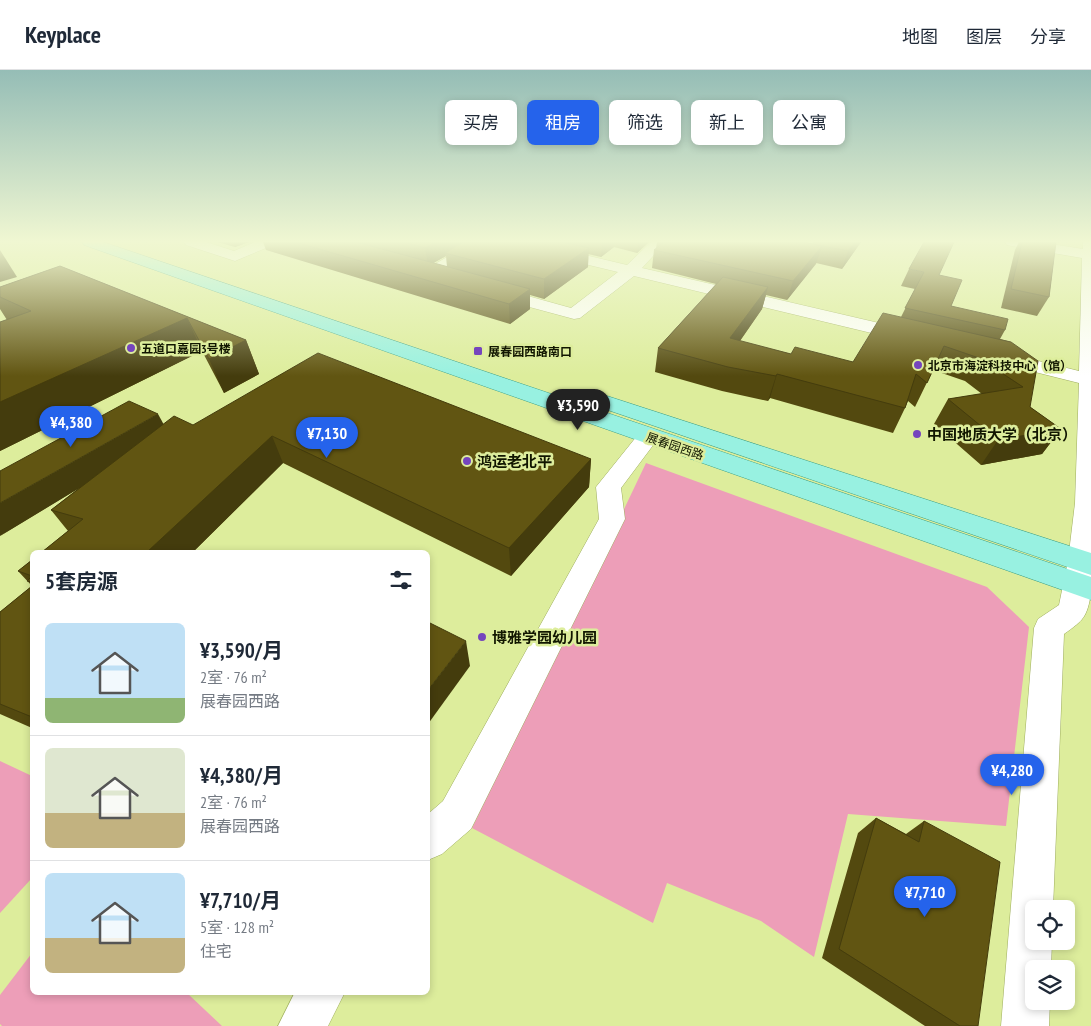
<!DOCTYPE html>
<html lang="zh">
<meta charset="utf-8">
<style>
body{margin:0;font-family:"PT Sans Narrow","Noto Sans SC",sans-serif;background:#f2f2f3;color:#1f2937;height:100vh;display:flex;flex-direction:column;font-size:19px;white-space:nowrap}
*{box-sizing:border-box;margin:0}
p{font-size:16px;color:#747a83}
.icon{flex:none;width:28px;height:28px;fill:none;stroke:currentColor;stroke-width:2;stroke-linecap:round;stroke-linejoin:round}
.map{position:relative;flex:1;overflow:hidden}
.sheet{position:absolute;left:30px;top:480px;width:400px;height:445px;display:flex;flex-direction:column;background:#fff;border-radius:8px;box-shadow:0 2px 8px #0003}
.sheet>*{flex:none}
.guide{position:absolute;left:445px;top:30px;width:475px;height:45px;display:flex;gap:10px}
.fabs{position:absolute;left:1025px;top:830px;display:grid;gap:10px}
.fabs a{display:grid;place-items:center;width:50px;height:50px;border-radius:8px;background:#fff;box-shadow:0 2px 8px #0003;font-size:25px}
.price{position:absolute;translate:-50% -42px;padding:0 11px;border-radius:18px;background:#2563eb;color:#fff;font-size:16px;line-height:32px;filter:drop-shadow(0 1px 2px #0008)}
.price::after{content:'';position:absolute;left:50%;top:30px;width:15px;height:11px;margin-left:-8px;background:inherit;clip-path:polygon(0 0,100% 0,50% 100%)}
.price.current{background:#222;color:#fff}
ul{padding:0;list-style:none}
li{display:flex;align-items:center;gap:15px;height:125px;padding:0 15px}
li+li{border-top:1px solid #e0e1e3}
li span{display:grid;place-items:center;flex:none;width:140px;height:100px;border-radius:8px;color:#555}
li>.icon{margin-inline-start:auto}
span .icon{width:60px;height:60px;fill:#fffc;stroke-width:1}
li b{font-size:21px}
h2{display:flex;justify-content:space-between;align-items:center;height:60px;padding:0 15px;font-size:21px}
.tag{padding:0 18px;border-radius:8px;background:#fff;box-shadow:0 2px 8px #0003;font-size:18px;line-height:45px}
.tag.current{background:#2563eb;color:#fff}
header{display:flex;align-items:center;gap:30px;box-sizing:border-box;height:70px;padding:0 25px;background:#fff;border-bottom:1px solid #e0e1e3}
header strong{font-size:24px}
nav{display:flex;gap:28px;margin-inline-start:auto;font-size:18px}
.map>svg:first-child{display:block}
.green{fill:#ed9eb8}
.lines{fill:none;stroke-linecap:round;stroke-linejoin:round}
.minor-casing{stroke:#9ead5e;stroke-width:1}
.major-casing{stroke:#3c9e85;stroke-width:1}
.minor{fill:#fff;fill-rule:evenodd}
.major{fill:#98f1e1;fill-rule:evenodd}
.wall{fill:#53490f;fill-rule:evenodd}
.shaded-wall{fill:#443c0d}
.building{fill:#615512;stroke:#443c0d}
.poi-dot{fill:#7545bd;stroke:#dded9c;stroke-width:2}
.labels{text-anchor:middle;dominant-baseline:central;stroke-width:5;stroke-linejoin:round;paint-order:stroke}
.far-poi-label{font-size:12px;font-weight:bold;fill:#111600;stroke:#dded9c;text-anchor:start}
.far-street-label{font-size:12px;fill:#111600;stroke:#dded9c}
.poi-label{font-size:15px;font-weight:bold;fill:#111600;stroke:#dded9c;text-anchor:start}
</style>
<header>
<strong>Keyplace</strong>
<nav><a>地图</a><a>图层</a><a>分享</a></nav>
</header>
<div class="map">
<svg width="1091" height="956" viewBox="0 0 1091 956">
<rect width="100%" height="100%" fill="#dded9c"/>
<g class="green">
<path d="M 646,393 L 987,517 L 1029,557 L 1006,756 L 848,744 L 814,887 L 761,851 L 667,813 L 653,853 L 472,758 Z"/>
<path d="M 0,691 L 32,706 L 32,808 L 0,843 Z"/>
<path d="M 32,883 L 32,922 L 187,923 L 222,956 L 2,956 L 0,954 L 0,925 Z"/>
</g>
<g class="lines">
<g class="minor-casing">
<g id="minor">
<path d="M 184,172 L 206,172 L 234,181 L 255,172 L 275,172 L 273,175 L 235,191 L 186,175 Z"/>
<path d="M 473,172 L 491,172 L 435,207 L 423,207 L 421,204 L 423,201 Z"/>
<path d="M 504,172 L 530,172 L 627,195 L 651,172 L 666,172 L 642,198 L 909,260 L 916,262 L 918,266 L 916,270 L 909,272 L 634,206 L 580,248 L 574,249 L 489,226 L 487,222 L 489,218 L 495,217 L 571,238 L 618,202 L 506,175 Z"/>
<path d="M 1005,172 L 1039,172 L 1083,179 L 1083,172 L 1091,172 L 1091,523 C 1087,547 1084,550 1064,564 L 1053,839 L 1034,839 L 1034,871 L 1052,871 L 1051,899 L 1034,899 L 1034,931 L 1050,931 L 1049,956 L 1001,956 L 1034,558 L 1038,549 L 1059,535 L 1068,491 L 1075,433 L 1079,313 L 995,292 L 992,288 L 995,284 L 1002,282 L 1079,301 L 1082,188 L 1012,176 L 1007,175 Z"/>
<path d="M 649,359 L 657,361 L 660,366 L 621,418 L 625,449 L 471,759 L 442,784 L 428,790 L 428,744 L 443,731 L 599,449 L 596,417 L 641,361 Z"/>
<path d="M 295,922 L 345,922 L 328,956 L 278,956 Z"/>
</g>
</g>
<g class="major-casing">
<g id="major">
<path d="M 82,172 L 103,172 L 1091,507 L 1091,530 L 84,175 Z"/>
<path d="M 604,325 L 1091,483 L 1091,505 L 596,336 L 593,331 L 596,326 Z"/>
</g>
</g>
<use href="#minor" class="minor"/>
<use href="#major" class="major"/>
</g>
<g class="wall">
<path d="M 217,172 L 249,172 L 235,177 Z"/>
<path d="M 263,172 L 649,172 L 637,183 L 614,177 L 601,187 L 588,184 L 588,197 L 544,229 L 530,225 L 530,239 L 510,254 L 266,180 ZM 446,186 L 447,197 L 433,193 Z"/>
<path d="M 657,172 L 804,172 L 813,174 L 861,172 L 842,199 L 816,193 L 787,230 L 766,225 L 762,239 L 740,271 L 791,284 L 853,292 L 901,247 L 915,219 L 901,216 L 909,199 L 939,205 L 951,236 L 1005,260 L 1000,269 L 1011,272 L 1030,337 L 1061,359 L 1042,384 L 981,395 L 934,354 L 948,329 L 982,324 L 965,311 L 933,300 L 915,337 L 908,331 L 905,338 L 893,363 L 770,328 L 768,331 L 722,321 L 655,302 L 658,278 L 716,214 L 652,198 L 654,180 L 656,179 Z"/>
<path d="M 1019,172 L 1056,172 L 1049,227 L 1037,246 L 1001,238 L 1015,180 Z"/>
<path d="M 60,196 L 246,270 L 259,304 L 224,323 L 202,281 L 0,381 L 0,252 L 7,250 L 0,239 L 0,217 Z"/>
<path d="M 163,354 L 193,355 L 591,389 L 589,417 L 511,506 L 283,393 L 193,482 L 42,482 L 68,461 L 51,440 L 79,418 L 0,466 Z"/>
<path d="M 32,490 L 32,658 L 0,644 L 0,542 L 32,516 L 18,501 Z"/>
<path d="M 876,748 L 906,764 L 924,751 L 978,956 L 925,956 L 822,888 L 858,763 Z"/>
</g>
<g class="shaded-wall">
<path d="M 233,172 L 249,172 L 235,177 Z"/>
<path d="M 354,172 L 365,172 L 366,179 Z"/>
<path d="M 435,172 L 469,172 L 445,183 L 446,186 L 428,196 L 425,178 Z"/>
<path d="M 602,172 L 615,172 L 614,177 L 601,187 Z"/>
<path d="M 638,172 L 649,172 L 637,183 Z"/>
<path d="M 855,172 L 861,172 L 842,199 L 848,181 Z"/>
<path d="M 822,176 L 816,194 L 787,230 L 793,211 Z"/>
<path d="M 589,178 L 588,197 L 544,229 L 544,209 Z"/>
<path d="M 0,180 L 17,207 L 0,212 Z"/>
<path d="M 768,217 L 762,239 L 725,292 L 730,268 Z"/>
<path d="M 530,219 L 530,239 L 510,254 L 509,234 Z"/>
<path d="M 187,248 L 202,281 L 0,381 L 0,332 Z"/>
<path d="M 246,270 L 259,304 L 224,323 L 209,289 Z"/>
<path d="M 777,304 L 770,328 L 768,331 L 776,306 Z"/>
<path d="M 158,344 L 169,364 L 0,466 L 0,433 Z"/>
<path d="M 1061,359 L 1042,384 L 981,395 L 998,370 Z"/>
<path d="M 272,366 L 283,393 L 193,482 L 147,482 Z"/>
<path d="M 591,389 L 589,417 L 511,506 L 509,478 Z"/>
<path d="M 466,571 L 470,596 L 428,654 L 428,620 Z"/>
</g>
<g class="building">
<path d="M 295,172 L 356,172 L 530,219 L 509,234 Z"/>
<path d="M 404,172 L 435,172 L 425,178 Z"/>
<path d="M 463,172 L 562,172 L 589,178 L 544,209 L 445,183 Z"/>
<path d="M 664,172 L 804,172 L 822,176 L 793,211 L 654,180 Z"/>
<path d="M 814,172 L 855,172 L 848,181 L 813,174 Z"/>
<path d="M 924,172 L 954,172 L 939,205 L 962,210 L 951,236 L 1008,249 L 1005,260 L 905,238 L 924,202 L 909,199 Z"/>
<path d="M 1022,172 L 1056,172 L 1049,227 L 1011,219 Z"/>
<path d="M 60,196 L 246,270 L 209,289 L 187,248 L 0,332 L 0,252 L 31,241 L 0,227 L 0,217 Z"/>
<path d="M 723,207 L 768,217 L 730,268 L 791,284 L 795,277 L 853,292 L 883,243 L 1011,272 L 1038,291 L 1030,337 L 1061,359 L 998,370 L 948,329 L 1023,317 L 979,288 L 944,276 L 927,313 L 916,304 L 905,338 L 777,304 L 776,306 L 728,297 L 658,278 Z"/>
<path d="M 318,283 L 591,389 L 509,478 L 272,366 L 147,482 L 42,482 L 83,449 L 51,440 L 174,346 L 193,355 Z"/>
<path d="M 129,331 L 158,344 L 0,433 L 0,401 Z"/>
<path d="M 32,490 L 32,512 L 27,511 L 32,506 L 18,501 Z"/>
<path d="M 32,516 L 32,647 L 0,634 L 0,542 Z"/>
<path d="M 428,552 L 466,571 L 428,620 Z"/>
<path d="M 876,748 L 919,772 L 924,751 L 1000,792 L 978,956 L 960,956 L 839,879 Z"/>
</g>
<linearGradient id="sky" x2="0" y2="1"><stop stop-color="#95bdb6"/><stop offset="0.56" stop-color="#f0f7d2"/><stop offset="1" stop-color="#f0f7d2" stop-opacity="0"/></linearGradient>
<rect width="1091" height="306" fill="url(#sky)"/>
<g class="poi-dot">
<circle cx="131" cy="278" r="5"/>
<rect x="473" y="276" width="10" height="10" rx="2.5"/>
<circle cx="918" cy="295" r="5"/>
<circle cx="917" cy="364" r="5"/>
<circle cx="467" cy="391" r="5"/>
<circle cx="482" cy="567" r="5"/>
</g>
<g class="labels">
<g class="far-poi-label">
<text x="141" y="278">五道口嘉园3号楼</text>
<text x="488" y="281">展春园西路南口</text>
<text x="928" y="295">北京市海淀科技中心（馆）</text>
</g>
<g class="far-street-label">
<text transform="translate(675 376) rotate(19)">展春园西路</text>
</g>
<g class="poi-label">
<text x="927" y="364">中国地质大学（北京）</text>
<text x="477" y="391">鸿运老北平</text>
<text x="492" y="567">博雅学园幼儿园</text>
</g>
</g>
</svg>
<div class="fabs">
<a><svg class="icon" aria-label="locate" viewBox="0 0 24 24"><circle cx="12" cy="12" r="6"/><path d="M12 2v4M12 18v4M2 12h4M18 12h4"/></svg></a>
<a><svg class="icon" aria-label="layers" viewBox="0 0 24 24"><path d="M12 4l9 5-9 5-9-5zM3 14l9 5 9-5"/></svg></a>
</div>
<b class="price current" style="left:578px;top:361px">¥3,590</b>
<b class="price" style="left:71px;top:378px">¥4,380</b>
<b class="price" style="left:327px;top:389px">¥7,130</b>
<b class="price" style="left:1012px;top:726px">¥4,280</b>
<b class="price" style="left:925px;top:848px">¥7,710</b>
<div class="guide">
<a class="tag">买房</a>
<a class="tag current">租房</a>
<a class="tag">筛选</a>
<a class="tag">新上</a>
<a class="tag">公寓</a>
</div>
<section class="sheet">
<h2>5套房源<svg class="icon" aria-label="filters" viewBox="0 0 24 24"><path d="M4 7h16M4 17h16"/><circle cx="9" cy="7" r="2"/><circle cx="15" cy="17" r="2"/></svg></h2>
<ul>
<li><span style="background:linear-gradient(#bfe0f5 75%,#8fb573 0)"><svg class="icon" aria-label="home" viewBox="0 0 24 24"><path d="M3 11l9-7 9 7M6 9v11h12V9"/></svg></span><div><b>¥3,590/月</b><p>2室 · 76 m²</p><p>展春园西路</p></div></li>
<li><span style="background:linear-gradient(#dfe7d0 65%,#c2b280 0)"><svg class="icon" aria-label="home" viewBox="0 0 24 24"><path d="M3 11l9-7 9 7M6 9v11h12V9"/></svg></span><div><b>¥4,380/月</b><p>2室 · 76 m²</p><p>展春园西路</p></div></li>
<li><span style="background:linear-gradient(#bfe0f5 65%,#c2b280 0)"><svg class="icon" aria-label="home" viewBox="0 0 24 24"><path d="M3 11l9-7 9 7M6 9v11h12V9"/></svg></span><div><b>¥7,710/月</b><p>5室 · 128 m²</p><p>住宅</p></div></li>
</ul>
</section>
</div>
